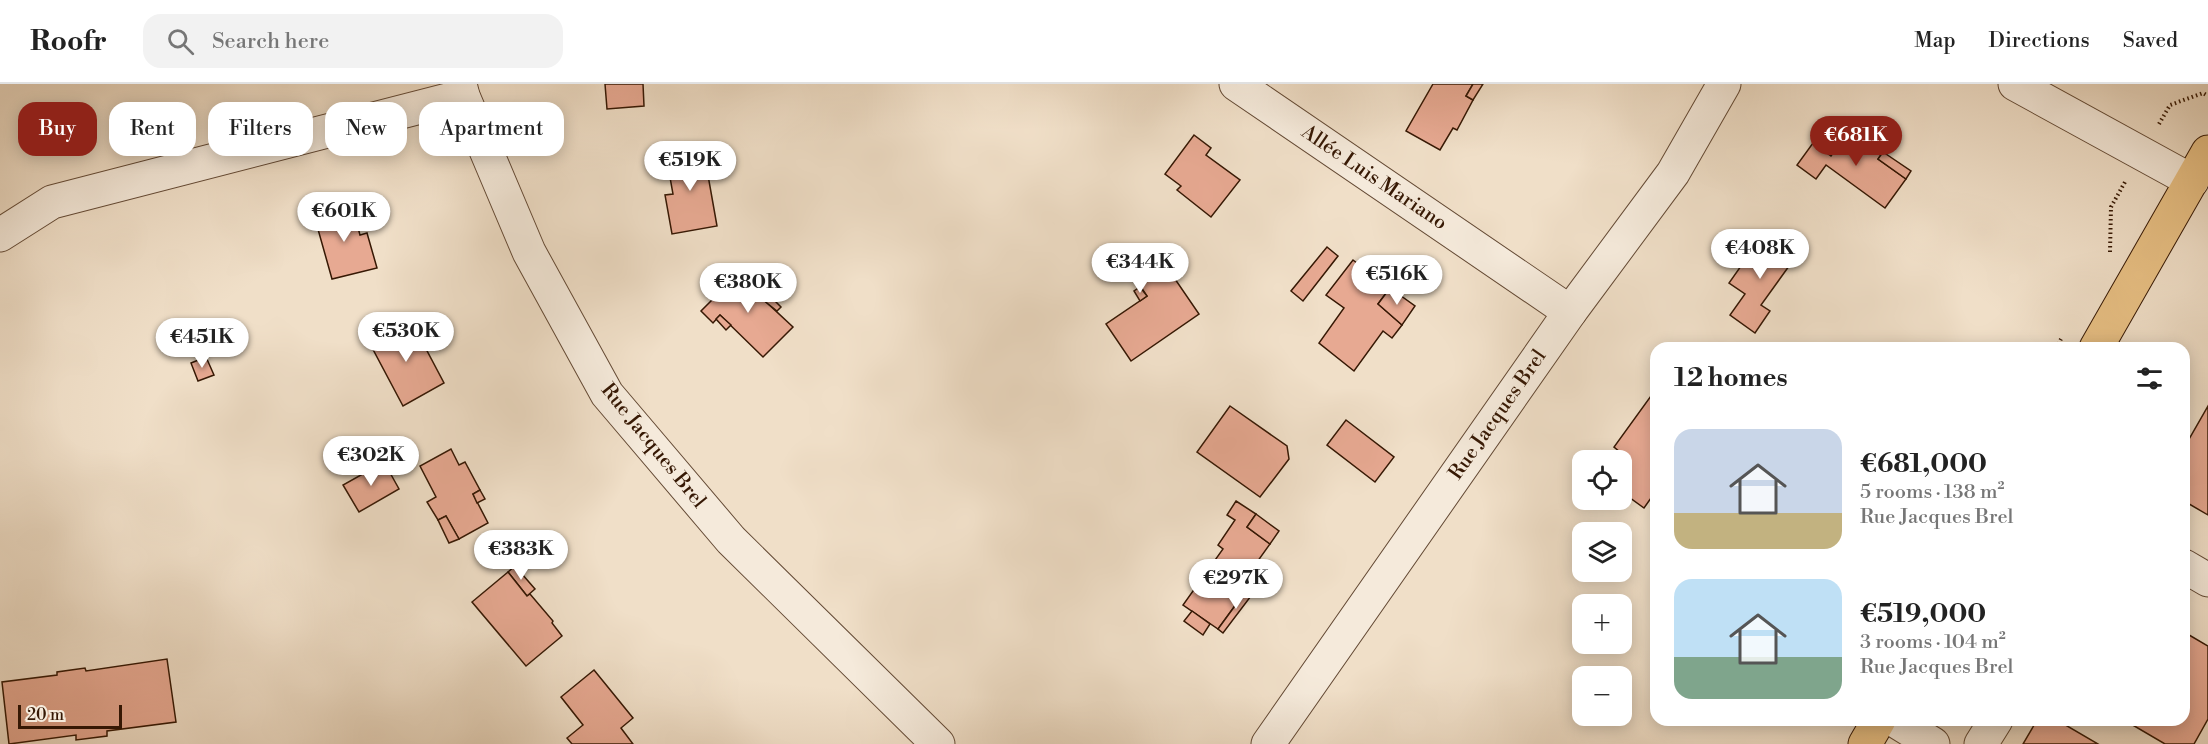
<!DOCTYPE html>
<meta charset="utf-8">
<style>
body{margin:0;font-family:"Libre Bodoni",serif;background:#f2f2f2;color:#222;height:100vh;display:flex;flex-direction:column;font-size:22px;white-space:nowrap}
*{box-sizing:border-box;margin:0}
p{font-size:20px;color:#767676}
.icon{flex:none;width:33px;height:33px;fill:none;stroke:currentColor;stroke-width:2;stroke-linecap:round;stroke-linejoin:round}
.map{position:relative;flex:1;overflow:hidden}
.side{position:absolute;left:1650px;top:258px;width:540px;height:384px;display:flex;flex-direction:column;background:#fff;border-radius:18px;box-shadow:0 3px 15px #0003}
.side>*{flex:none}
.hud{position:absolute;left:18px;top:18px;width:570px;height:54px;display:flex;gap:12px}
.controls{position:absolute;left:1572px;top:366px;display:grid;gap:12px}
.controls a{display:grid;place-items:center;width:60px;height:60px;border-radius:12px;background:#fff;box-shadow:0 3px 15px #0003;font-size:30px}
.scale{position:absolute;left:18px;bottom:15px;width:104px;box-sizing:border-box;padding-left:6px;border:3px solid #361804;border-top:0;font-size:16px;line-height:21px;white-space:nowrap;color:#361804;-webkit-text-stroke:4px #f5eadb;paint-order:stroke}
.price{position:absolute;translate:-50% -51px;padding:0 14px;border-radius:21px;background:#fff;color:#222;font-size:20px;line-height:39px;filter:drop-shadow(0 2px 3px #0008)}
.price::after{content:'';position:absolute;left:50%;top:36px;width:18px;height:14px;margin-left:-9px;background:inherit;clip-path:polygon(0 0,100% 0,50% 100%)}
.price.on{background:#8f2418;color:#fff}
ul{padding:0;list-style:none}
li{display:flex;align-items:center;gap:18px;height:150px;padding:0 24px}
li span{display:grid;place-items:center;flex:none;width:168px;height:120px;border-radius:18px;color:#555}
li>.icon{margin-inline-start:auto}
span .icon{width:72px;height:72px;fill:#fffc;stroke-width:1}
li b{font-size:26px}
h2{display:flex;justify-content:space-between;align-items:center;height:72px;padding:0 24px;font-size:26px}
.tag{padding:0 21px;border-radius:18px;background:#fff;box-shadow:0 3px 15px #0003;font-size:21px;line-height:54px}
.tag.on{background:#8f2418;color:#fff}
header{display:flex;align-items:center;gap:36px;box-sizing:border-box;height:84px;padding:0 30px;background:#fff;border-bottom:2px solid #e0e0e0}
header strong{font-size:28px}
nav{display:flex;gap:33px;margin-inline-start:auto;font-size:21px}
.search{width:420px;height:54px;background:#f2f2f2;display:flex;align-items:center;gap:15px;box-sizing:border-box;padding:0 21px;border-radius:18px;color:#767676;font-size:22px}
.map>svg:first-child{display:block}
.building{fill:#e7a992;stroke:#361804;stroke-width:1.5}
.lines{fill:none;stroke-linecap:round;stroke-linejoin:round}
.minor-casing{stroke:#644a35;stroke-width:35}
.major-casing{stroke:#361804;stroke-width:35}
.path{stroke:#361804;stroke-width:4;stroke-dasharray:1.5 3;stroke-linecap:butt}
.minor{stroke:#f5eadb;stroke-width:33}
.major{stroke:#e8c084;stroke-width:33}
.labels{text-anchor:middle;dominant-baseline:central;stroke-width:6;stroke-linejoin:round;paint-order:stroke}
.street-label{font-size:20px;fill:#361804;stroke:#f5eadb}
</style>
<header>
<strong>Roofr</strong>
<div class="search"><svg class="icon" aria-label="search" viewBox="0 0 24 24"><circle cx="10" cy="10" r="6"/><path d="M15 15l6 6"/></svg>Search here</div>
<nav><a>Map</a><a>Directions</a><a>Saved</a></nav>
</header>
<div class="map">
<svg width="2208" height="660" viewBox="0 0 2208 660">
<rect width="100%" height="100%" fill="#f0dfc8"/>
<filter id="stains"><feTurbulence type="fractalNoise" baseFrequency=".00333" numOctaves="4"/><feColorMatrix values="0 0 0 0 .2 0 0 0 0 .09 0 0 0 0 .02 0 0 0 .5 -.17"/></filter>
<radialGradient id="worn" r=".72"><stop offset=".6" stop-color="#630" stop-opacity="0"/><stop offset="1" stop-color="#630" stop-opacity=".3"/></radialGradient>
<g class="building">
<path d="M 605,0 L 643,0 L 644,22 L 607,25 Z"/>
<path d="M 1433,0 L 1473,0 L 1466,12 L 1473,16 L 1457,46 L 1453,44 L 1440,66 L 1406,47 Z"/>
<path d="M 1473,0 L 1483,0 L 1473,16 L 1466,12 Z"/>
<path d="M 1851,45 L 1883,68 L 1878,75 L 1906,95 L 1885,124 L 1826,81 L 1816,95 L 1797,81 L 1813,59 L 1831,72 Z"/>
<path d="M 1194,51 L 1211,64 L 1206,71 L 1240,96 L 1211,133 L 1177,106 L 1181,102 L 1165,90 Z"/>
<path d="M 703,63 L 717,142 L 672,150 L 665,111 L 673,110 L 666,71 Z"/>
<path d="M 1883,68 L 1911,87 L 1906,95 L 1878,75 Z"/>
<path d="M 352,121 L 360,151 L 367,149 L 377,184 L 332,195 L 314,131 Z"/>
<path d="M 1765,148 L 1797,171 L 1761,221 L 1770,227 L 1755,249 L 1730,231 L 1745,210 L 1729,199 Z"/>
<path d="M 1327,163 L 1338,172 L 1303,217 L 1291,207 Z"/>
<path d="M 1162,176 L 1199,230 L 1131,277 L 1106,240 L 1147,212 L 1135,194 Z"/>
<path d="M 1353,176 L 1390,204 L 1378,220 L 1402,241 L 1392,254 L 1383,247 L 1354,287 L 1319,259 L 1344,224 L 1326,211 Z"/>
<path d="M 742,186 L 754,197 L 749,202 L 793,243 L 763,273 L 720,231 L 713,239 L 701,227 Z"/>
<path d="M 1140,203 L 1147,212 L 1140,217 L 1134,207 Z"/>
<path d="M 1390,204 L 1415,222 L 1402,241 L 1378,220 Z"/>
<path d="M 767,209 L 781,223 L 777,227 L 762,215 Z"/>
<path d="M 720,231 L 731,241 L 726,246 L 716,235 Z"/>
<path d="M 406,235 L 423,266 L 426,265 L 444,299 L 403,322 L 368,256 Z"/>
<path d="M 206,273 L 214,291 L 198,297 L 191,279 Z"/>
<path d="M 1656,305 L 1656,407 L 1644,424 L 1622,408 L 1622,376 L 1614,376 L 1620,368 L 1614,363 Z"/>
<path d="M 1230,322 L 1287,362 L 1289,375 L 1260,413 L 1197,368 Z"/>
<path d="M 2208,322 L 2208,431 L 2184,417 L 2184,364 Z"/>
<path d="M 1346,336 L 1394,373 L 1375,398 L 1327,361 Z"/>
<path d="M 451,365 L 459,381 L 465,378 L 480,406 L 473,410 L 488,439 L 459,455 L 446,432 L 438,436 L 427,418 L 436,413 L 420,382 Z"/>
<path d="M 384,378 L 399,405 L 359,428 L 343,401 Z"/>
<path d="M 480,406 L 485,415 L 477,419 L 473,410 Z"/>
<path d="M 1236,417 L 1256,430 L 1247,443 L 1270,460 L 1252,485 L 1258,490 L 1218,545 L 1183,521 L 1223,465 L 1218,461 L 1235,436 L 1227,431 Z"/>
<path d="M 1256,430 L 1279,447 L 1270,460 L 1247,443 Z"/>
<path d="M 446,432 L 459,455 L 449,459 L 438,436 Z"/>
<path d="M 515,482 L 535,505 L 527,512 L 508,488 Z"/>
<path d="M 508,488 L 527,512 L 530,510 L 553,537 L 552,539 L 562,552 L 526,582 L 472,518 Z"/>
<path d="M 1248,504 L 1254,508 L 1223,549 L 1218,545 Z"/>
<path d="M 1192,527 L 1210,540 L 1203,551 L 1184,537 Z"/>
<path d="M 2184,548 L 2208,562 L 2208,635 L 2194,660 L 2165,660 L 2124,636 L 2184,636 Z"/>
<path d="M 167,575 L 176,638 L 107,647 L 107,652 L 76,656 L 76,651 L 9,660 L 2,598 L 57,591 L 57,588 L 85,584 L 86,587 Z"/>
<path d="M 594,586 L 633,634 L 621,644 L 633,660 L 572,660 L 567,654 L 583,641 L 561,613 Z"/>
<path d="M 2037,636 L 2057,636 L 2098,660 L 2023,660 Z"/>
</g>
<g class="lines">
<g class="minor-casing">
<g id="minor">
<path d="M 460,0 L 463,12 L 529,168 L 607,310 L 731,456 L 938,660"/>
<path d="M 1236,0 L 1570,228"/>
<path d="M 2015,0 L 2192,97"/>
<path d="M 0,151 L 52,118 L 463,12"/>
<path d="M 2184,482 L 2208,496"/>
<path d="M 1894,636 L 1933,660"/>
<path d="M 1268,660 L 1570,228 L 1673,89 L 1724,0"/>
<path d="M 1981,660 L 1996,636"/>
</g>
</g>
<g class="major-casing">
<g id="major">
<path d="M 2096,264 L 2208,68"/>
<path d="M 1865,660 L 1879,636"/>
</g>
</g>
<g class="path">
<path d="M 2159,40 L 2170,21 L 2203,9 L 2208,12"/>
<path d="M 2110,168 L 2111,123 L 2125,98"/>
<path d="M 2056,264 L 2061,255"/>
</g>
<use href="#minor" class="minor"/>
<use href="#major" class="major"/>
</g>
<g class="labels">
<g class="street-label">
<text transform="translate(1374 94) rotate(34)">Allée Luis Mariano</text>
<text transform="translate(1498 331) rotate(-55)">Rue Jacques Brel</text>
<text transform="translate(653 362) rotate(51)">Rue Jacques Brel</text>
</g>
</g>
<rect width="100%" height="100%" filter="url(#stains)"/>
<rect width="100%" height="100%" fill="url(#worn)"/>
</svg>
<div class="controls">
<a><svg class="icon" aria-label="locate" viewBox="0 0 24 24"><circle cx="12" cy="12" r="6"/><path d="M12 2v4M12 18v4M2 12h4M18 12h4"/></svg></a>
<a><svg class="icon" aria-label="layers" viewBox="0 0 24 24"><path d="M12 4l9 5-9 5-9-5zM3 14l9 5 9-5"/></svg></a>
<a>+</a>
<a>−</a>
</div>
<div class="scale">20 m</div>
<b class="price on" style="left:1856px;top:83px">€681K</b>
<b class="price" style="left:690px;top:108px">€519K</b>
<b class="price" style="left:344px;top:159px">€601K</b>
<b class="price" style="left:1760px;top:196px">€408K</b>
<b class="price" style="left:1140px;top:210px">€344K</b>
<b class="price" style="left:1397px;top:222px">€516K</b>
<b class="price" style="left:748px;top:230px">€380K</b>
<b class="price" style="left:406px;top:279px">€530K</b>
<b class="price" style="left:202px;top:285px">€451K</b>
<b class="price" style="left:371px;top:403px">€302K</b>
<b class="price" style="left:521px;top:497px">€383K</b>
<b class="price" style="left:1236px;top:526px">€297K</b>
<div class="hud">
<a class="tag on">Buy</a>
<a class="tag">Rent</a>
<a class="tag">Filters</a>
<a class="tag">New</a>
<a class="tag">Apartment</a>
</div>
<section class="side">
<h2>12 homes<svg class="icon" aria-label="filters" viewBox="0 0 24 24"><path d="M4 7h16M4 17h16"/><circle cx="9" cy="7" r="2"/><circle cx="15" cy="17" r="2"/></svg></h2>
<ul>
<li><span style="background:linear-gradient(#c9d6e8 70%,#c2b280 0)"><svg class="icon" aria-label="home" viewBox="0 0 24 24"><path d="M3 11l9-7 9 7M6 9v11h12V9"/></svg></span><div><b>€681,000</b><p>5 rooms · 138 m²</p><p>Rue Jacques Brel</p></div></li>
<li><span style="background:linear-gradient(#bfe0f5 65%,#7fa58c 0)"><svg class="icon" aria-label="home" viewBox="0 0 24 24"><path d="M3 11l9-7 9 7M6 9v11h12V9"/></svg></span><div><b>€519,000</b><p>3 rooms · 104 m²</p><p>Rue Jacques Brel</p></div></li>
</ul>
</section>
</div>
